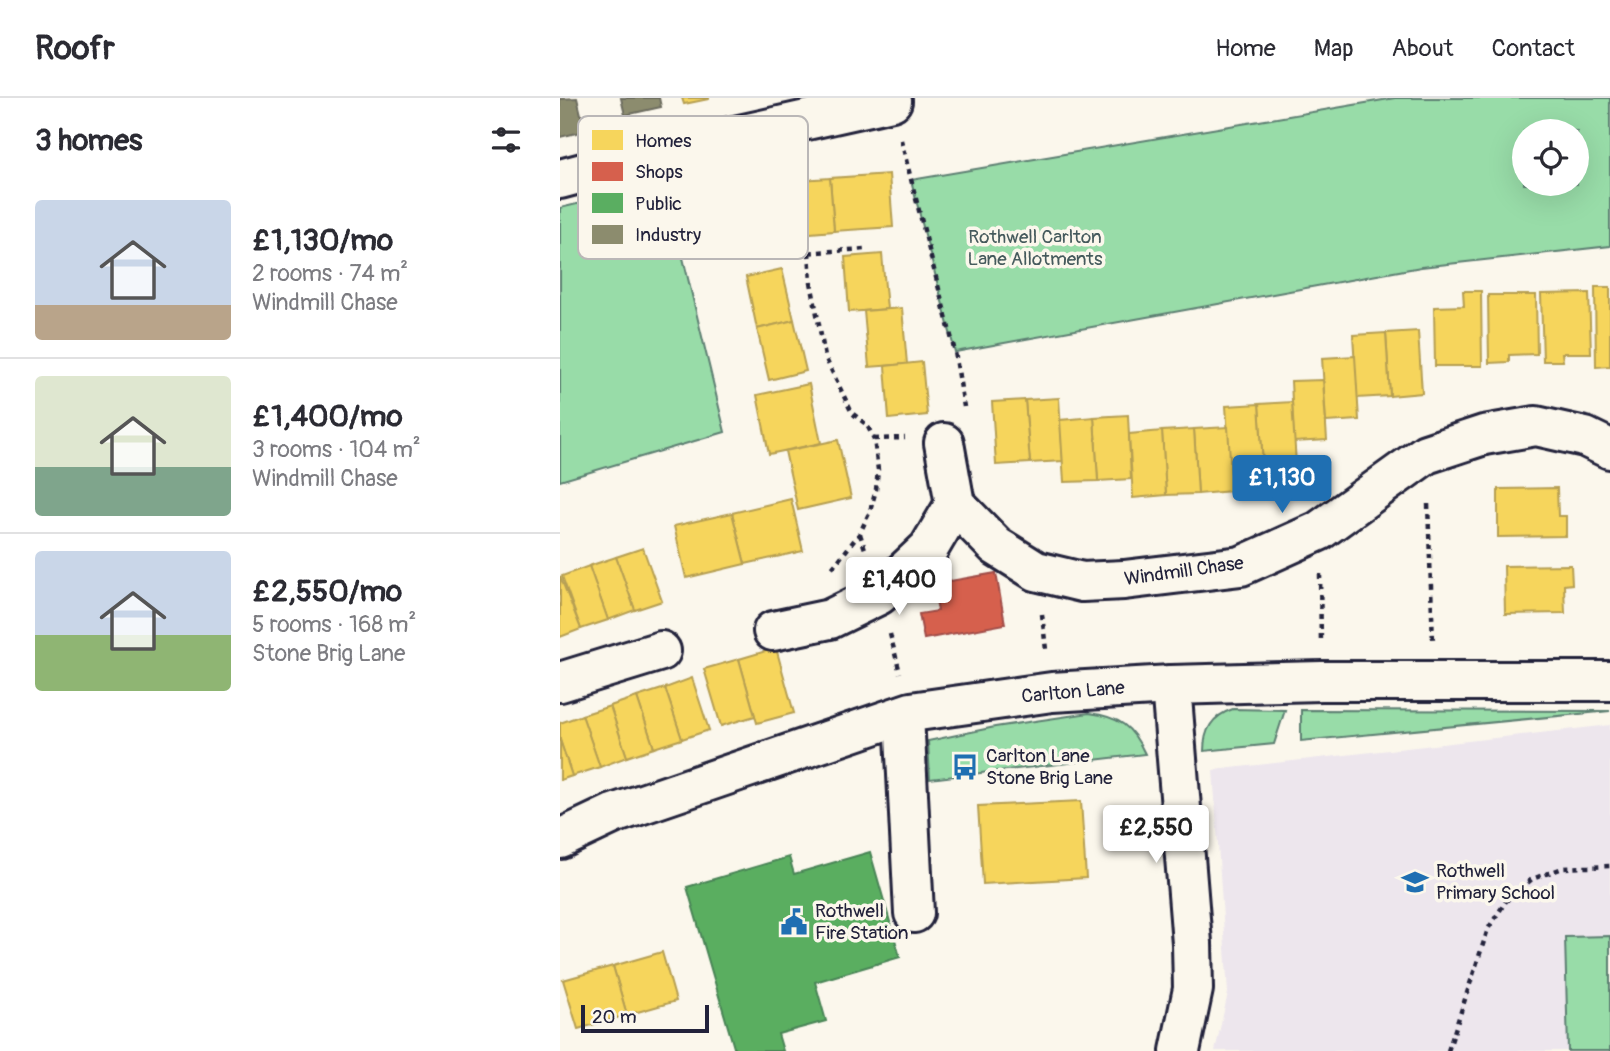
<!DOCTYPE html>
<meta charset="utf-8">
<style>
body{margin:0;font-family:Pangolin,sans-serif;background:#f7f7f7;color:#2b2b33;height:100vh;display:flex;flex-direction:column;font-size:26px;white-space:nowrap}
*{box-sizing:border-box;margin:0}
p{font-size:23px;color:#7c7c81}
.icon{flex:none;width:38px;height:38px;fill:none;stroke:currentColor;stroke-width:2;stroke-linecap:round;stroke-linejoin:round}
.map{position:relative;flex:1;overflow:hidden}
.side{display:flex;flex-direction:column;background:#fff;width:560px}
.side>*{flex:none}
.controls{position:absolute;left:952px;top:21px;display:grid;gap:14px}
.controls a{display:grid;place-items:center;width:77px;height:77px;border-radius:50%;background:#fff;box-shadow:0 7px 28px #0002;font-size:35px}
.scale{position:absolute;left:21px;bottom:18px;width:128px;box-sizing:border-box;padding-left:7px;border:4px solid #22223b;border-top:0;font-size:19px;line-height:24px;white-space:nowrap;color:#22223b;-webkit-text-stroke:5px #fbf7ec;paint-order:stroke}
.price{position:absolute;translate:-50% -60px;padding:0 16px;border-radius:7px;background:#fff;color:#222;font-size:23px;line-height:46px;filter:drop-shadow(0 2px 4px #0008)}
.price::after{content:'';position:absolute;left:50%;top:42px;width:21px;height:16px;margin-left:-10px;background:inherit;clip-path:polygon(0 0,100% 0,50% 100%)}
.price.current{background:#1f6fb2;color:#fff}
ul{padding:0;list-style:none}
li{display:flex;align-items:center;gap:21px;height:175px;padding:0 35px}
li+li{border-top:2px solid #e1e1e2}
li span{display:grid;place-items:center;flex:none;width:196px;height:140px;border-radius:7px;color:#555}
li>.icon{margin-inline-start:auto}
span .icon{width:84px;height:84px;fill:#fffc;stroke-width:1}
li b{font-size:30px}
h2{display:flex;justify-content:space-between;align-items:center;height:84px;padding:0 35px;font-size:30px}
header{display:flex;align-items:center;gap:42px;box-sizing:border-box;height:98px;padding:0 35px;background:#fff;border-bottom:2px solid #e1e1e2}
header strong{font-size:33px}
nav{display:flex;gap:38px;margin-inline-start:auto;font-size:24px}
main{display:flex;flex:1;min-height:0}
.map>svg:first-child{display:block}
.built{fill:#ede6ed}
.green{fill:#98dca8;stroke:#5d7f72;stroke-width:2;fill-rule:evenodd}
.homes{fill:#f6d55c;stroke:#b69f52;stroke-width:2}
.shops{fill:#d6604d;stroke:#a04d48;stroke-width:2}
.public{fill:#5aae61;stroke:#498456;stroke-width:2}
.industry{fill:#8c8c6e;stroke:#6c6c5f;stroke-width:2}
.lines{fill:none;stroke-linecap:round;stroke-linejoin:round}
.minor-casing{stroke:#22223b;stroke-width:44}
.major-casing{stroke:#22223b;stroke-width:44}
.path{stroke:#22223b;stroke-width:4.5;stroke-dasharray:5 5;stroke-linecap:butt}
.minor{stroke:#fbf7ec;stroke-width:38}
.major{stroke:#fbf7ec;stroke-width:38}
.labels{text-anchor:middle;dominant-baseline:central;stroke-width:7;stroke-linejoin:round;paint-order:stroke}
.park-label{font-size:19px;fill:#455a5c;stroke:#fbf7ec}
.street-label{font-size:19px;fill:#22223b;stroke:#fbf7ec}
.poi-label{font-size:19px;fill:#22223b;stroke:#fbf7ec;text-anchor:start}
.key{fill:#fbf7ec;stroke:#bab7b7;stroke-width:2}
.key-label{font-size:19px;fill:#22223b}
</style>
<header>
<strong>Roofr</strong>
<nav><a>Home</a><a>Map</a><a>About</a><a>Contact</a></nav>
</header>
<main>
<section class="side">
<h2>3 homes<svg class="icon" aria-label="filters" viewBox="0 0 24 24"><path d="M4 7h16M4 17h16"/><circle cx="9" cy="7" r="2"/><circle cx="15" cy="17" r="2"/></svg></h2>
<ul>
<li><span style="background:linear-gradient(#c9d6e8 75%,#b9a48a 0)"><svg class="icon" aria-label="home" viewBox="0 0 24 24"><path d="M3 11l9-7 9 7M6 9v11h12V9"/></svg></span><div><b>£1,130/mo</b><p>2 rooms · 74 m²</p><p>Windmill Chase</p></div></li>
<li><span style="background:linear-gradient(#dfe7d0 65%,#7fa58c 0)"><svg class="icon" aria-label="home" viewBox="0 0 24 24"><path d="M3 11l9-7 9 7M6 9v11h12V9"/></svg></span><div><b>£1,400/mo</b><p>3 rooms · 104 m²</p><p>Windmill Chase</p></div></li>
<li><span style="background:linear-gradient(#c9d6e8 60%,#8fb573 0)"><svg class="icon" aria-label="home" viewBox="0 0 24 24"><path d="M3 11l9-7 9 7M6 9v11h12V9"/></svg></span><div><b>£2,550/mo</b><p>5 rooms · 168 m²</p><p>Stone Brig Lane</p></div></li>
</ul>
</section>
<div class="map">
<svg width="1050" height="953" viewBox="0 0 1050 953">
<rect width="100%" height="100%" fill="#fbf7ec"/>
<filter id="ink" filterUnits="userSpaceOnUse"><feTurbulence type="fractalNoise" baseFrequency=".0143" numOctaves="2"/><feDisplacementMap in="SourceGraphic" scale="14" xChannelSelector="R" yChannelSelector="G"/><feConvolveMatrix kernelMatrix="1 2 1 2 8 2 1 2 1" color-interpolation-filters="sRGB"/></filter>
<g filter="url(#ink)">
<path class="built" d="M 1050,627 L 1050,953 L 655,953 L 668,895 L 653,672 Z"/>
<g class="green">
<path d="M 835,0 L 1050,0 L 1050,148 L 861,169 L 395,254 L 351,82 ZM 964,33 L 1017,33 L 1017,86 L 964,86 Z"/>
<path d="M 105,85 L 165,334 L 0,383 L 0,110 Z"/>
<path d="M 673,611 L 725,612 L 714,646 L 644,653 C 644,632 652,618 673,611 Z"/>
<path d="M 741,612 L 1050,613 L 741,643 Z"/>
<path d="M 529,615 C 560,619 572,628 585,656 L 370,681 L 368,643 L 435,629 Z"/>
<path d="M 1050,838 L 1050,953 L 1008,953 L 1005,839 Z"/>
</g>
<g class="homes">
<path d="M 122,0 L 149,0 L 149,1 L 124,6 Z"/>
<path d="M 329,76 L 333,129 L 274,133 L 270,80 Z"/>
<path d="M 270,80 L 274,133 L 214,138 L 210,84 Z"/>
<path d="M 322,156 L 327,211 L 289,214 L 285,159 Z"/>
<path d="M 222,171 L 234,222 L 197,231 L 186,179 Z"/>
<path d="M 1035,189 L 1050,189 L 1050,268 L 1036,269 Z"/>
<path d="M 903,193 L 921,193 L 922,268 L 875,268 L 874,209 L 904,208 Z"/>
<path d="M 1029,195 L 1031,255 L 1002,255 L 1003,263 L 983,263 L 981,196 Z"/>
<path d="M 928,197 L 976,197 L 977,256 L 949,257 L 949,264 L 929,265 Z"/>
<path d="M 342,210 L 347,266 L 309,269 L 304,213 Z"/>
<path d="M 234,222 L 246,273 L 209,282 L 197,231 Z"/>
<path d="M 858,233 L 862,295 L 830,298 L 826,235 Z"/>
<path d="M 826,235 L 830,298 L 797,300 L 793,237 Z"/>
<path d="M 795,258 L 799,322 L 766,324 L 762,260 Z"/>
<path d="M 362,264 L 367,317 L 329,321 L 325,268 Z"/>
<path d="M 763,282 L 767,342 L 734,344 L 731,283 Z"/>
<path d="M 249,286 L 261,345 L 209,356 L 197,297 Z"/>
<path d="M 499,300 L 503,363 L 470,365 L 465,302 Z"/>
<path d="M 465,302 L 470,365 L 436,367 L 432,304 Z"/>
<path d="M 732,304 L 736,366 L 703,368 L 699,306 Z"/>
<path d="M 699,306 L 703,368 L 670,370 L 666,308 Z"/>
<path d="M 568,317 L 571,381 L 538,383 L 534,319 Z"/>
<path d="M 534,319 L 538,383 L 504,384 L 500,322 Z"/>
<path d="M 668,329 L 672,393 L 638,396 L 634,331 Z"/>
<path d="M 634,331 L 638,396 L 606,397 L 602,333 Z"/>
<path d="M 602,333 L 606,397 L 573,400 L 569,336 Z"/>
<path d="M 278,342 L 291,400 L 238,412 L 225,353 Z"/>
<path d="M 997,390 L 998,418 L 1006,418 L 1006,438 L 938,439 L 938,391 Z"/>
<path d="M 231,401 L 243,453 L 185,466 L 172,415 Z"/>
<path d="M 172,415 L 185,466 L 126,480 L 114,428 Z"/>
<path d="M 83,450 L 102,503 L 75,512 L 56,459 Z"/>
<path d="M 56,459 L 75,512 L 48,522 L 29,468 Z"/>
<path d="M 1011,467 L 1012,486 L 1004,487 L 1005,515 L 945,516 L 944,468 Z"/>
<path d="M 29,468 L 48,522 L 21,531 L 2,478 Z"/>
<path d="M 0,478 L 21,531 L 0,539 Z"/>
<path d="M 216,550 L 234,615 L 197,625 L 179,561 Z"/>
<path d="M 179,561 L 195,618 L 161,628 L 144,571 Z"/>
<path d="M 132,580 L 149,632 L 122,641 L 105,590 Z"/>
<path d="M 105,590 L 122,641 L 94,650 L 77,599 Z"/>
<path d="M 77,599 L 94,650 L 67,659 L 50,608 Z"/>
<path d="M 50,608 L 67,659 L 40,669 L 22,617 Z"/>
<path d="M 22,617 L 40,669 L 12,678 L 0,642 L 0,625 Z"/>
<path d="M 0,642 L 12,678 L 0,682 Z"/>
<path d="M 521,703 L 526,780 L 423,786 L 418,708 Z"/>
<path d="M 102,854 L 116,903 L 67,917 L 53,868 Z"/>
<path d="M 53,868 L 67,917 L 18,931 L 3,882 Z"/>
</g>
<path class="shops" d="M 436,475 L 445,526 L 364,541 L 359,516 L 378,513 L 373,486 Z"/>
<path class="public" d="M 310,754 L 340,859 L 255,884 L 266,923 L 218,936 L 223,953 L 175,953 L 127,789 L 229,759 L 234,776 Z"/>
<g class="industry">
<path d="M 17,0 L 25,33 L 0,39 L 0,1 Z"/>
<path d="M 61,0 L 99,0 L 101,9 L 65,17 Z"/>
</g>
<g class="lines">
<g class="minor-casing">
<g id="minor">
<path d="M 0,81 L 98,55 L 332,3 L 331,0"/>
<path d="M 384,345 L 395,406 L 436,448 L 476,473 L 522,484 L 564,482 L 681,468 L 759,433 L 866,356 L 924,337 L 976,328 L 1025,339 L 1050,351"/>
<path d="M 213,533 L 270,521 L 319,497 L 369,450 L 395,406"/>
<path d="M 0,584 L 101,553"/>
<path d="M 611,587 L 632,845 L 633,891 L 620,953"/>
<path d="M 344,617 L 354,815"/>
</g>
</g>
<g class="major-casing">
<path id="major" d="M 0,741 L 53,716 L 351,614 L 492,594 L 611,587 L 762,583 L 1050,583"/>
</g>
<g class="path">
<path d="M 341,42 L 395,254 L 404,309"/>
<path d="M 249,154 L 251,184 L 265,259 L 292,315 L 307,327 L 314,341 L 318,372 L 316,392 L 310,413 L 300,435 L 270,473"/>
<path d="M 209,157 L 305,151"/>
<path d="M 314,341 L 345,340"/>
<path d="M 868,406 L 873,544"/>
<path d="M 300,436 L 306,454"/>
<path d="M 760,476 L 761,544"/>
<path d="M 482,516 L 486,552"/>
<path d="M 330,536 L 340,575"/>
<path d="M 888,953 L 928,831 L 946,803 L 972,781 L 1003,770 L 1050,768"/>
</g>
<use href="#minor" class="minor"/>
<use href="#major" class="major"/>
</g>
</g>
<defs>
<g id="bus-bare" transform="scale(2.1)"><path d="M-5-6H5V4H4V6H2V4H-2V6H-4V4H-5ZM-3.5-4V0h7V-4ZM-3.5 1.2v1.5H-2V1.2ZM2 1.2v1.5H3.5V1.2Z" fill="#1f6fb2" stroke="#fbf7ec" stroke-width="2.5" paint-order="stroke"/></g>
<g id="school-bare" transform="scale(2.1)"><path d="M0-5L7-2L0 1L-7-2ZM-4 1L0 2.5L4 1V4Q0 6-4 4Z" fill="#1f6fb2" stroke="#fbf7ec" stroke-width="2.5" paint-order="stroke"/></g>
<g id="civic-bare" transform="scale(2.1)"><path d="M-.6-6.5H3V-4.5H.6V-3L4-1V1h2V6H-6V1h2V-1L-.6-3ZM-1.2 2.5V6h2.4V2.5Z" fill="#1f6fb2" stroke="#fbf7ec" stroke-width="2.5" paint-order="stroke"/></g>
</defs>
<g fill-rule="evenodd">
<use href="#bus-bare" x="405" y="669"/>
<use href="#school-bare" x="855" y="784"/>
<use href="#civic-bare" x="234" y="824"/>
</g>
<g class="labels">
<g class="park-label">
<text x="475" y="139">Rothwell Carlton<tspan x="475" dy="22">Lane Allotments</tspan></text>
</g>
<g class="street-label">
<text transform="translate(624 473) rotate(-8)">Windmill Chase</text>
<text transform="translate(513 594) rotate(-5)">Carlton Lane</text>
</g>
<g class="poi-label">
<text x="426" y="658">Carlton Lane<tspan x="426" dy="22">Stone Brig Lane</tspan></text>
<text x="876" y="773">Rothwell<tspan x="876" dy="22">Primary School</tspan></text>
<text x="255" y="813">Rothwell<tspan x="255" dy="22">Fire Station</tspan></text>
</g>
</g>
<rect x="18" y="18" width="230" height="143" rx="10" class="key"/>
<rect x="32" y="32" width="31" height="20" fill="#f6d55c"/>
<rect x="32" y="64" width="31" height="19" fill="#d6604d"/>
<rect x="32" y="95" width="31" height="20" fill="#5aae61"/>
<rect x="32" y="127" width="31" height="19" fill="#8c8c6e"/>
<g class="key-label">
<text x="75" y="49">Homes</text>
<text x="75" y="80">Shops</text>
<text x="75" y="112">Public</text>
<text x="75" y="143">Industry</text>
</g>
</svg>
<div class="controls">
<a><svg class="icon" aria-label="locate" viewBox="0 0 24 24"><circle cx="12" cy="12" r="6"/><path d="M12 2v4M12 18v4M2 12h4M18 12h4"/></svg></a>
</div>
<div class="scale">20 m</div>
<b class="price current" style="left:722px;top:417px">£1,130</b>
<b class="price" style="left:339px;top:519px">£1,400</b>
<b class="price" style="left:596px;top:767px">£2,550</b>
</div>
</main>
